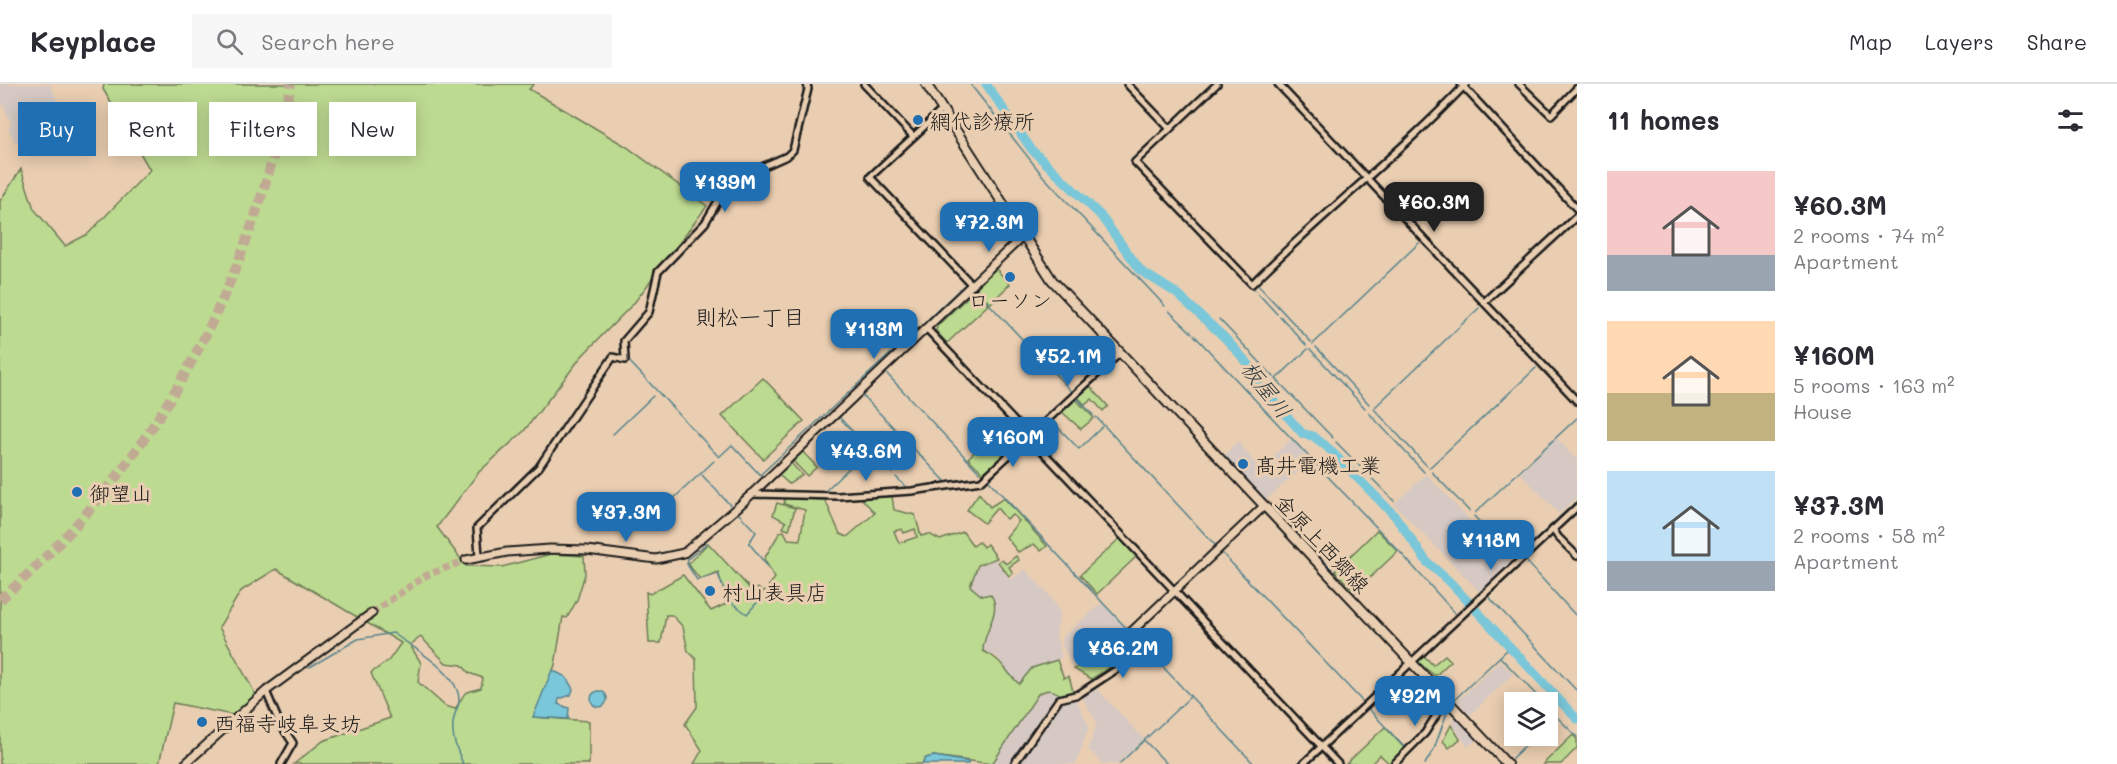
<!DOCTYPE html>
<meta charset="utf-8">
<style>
body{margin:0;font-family:Mali,"Klee One",sans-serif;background:#f7f7f7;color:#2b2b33;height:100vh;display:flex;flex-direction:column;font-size:22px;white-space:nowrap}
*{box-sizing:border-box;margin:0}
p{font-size:20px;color:#7c7c81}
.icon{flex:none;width:33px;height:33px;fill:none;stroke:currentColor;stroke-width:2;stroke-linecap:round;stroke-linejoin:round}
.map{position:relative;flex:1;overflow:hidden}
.sheet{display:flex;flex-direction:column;background:#fff;width:540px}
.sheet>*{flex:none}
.guide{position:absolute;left:18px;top:18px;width:570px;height:54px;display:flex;gap:12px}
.buttons{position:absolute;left:1504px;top:608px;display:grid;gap:12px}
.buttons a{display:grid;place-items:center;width:54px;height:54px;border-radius:0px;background:#fff;box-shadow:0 3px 15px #0003;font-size:30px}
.price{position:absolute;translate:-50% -51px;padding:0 14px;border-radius:12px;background:#1f6fb2;color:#fff;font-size:20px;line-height:39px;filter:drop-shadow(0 2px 3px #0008)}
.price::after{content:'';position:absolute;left:50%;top:36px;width:18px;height:14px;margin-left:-9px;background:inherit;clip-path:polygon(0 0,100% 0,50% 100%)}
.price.current{background:#222;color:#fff}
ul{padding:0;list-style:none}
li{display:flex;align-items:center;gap:18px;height:150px;padding:0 30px}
li span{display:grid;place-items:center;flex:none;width:168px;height:120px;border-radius:0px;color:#555}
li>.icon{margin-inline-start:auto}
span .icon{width:72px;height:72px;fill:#fffc;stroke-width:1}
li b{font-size:26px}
h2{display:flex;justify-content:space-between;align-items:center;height:72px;padding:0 30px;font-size:26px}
.chip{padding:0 21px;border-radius:0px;background:#fff;box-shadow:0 3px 15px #0003;font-size:21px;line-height:54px}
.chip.current{background:#1f6fb2;color:#fff}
header{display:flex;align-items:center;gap:36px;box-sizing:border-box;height:84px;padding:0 30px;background:#fff;border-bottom:2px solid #e1e1e2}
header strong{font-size:28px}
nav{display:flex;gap:33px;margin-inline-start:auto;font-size:21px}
.search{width:420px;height:54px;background:#f7f7f7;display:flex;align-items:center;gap:15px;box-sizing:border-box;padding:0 21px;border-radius:0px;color:#7c7c81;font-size:22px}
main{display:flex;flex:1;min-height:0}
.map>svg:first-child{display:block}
.built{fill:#d6c9c3}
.green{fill:#bdda91;stroke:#6c7b56;stroke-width:1.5;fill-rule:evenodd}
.water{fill:#7ac7d9;stroke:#54838d;stroke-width:1.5}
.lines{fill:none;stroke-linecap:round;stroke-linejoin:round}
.stream{stroke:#54838d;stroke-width:1.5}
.river{stroke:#7ac7d9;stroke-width:9}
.tertiary-tunnel{stroke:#c1aa93;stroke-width:7;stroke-dasharray:7 3.5;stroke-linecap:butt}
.motorway-tunnel{stroke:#c1aa93;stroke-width:10;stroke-dasharray:10 5;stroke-linecap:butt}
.minor-casing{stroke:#1c1c1c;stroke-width:10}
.tertiary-casing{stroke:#1c1c1c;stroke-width:11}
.secondary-casing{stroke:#1c1c1c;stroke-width:12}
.minor{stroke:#eaceb1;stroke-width:5}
.tertiary{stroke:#eaceb1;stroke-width:7}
.secondary{stroke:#eaceb1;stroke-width:8}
.poi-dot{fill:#1f6fb2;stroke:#eaceb1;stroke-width:2}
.labels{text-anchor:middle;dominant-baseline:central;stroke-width:6;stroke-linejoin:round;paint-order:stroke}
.poi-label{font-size:21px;fill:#1c1c1c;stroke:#eaceb1;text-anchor:start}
.street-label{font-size:21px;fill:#1c1c1c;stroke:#eaceb1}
.neighbourhood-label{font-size:22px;fill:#1c1c1c;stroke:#eaceb1}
.water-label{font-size:22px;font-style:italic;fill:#2f3e42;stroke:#eaceb1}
</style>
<header>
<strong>Keyplace</strong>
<div class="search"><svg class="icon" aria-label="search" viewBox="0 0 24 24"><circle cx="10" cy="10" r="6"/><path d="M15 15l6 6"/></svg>Search here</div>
<nav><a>Map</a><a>Layers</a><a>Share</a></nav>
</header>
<main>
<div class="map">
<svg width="1577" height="680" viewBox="0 0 1577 680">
<rect width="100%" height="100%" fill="#eaceb1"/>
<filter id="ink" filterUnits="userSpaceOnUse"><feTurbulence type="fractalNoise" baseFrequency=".0167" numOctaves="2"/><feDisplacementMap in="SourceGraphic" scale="12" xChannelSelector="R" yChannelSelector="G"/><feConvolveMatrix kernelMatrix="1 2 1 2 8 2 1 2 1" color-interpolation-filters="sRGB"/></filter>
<g filter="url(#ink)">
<g class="built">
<path d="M 0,0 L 50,0 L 67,38 L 16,59 L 8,45 L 11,39 L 3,21 L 0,22 Z"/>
<path d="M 1557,354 L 1577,376 L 1577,413 L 1559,430 L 1520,389 Z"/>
<path d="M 1291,355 L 1311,377 L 1266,416 L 1223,372 L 1238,357 L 1256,381 L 1265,374 L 1268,377 Z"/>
<path d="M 1426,390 L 1511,479 L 1480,508 L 1394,420 Z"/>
<path d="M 995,475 L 1011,496 L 1025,485 L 1051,513 L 1060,529 L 1056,550 L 1062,574 L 1032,584 L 1019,600 L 1008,590 L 997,573 L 983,567 L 982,557 L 993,531 L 982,512 L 970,502 L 978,481 Z"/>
<path d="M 1102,519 L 1127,546 L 1116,556 L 1101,553 L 1081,580 L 1074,585 L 1062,562 L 1062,553 Z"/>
<path d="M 1500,577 L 1513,590 L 1470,631 L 1457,617 Z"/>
<path d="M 1093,604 L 1097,605 L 1144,655 L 1117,680 L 1103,680 L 1088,665 L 1097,639 L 1082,613 Z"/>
<path d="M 1045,606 L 1054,606 L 1061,611 L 1073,607 L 1089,643 L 1076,680 L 992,680 L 1027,625 L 1038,610 Z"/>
<path d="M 1455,632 L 1477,655 L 1468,663 L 1453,642 L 1452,636 Z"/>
</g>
<g class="green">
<path d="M 104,0 L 534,0 L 529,5 L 627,63 L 707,122 L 634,219 L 582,272 L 524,347 L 479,388 L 437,443 L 466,482 L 502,483 L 551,470 L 584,472 L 585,490 L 577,516 L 567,534 L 563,533 L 555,581 L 534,633 L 589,637 L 589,680 L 294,680 L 323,657 L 390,634 L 371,589 L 389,576 L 401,559 L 276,485 L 241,507 L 219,543 L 259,617 L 247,634 L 173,619 L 159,680 L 0,680 L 0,117 L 21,85 L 34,125 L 65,162 L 88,150 L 150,86 L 103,5 ZM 421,553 L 446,579 L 462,581 L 469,589 L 483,594 L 481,604 C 457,611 469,606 455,625 L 445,622 L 418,598 L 421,579 L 410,561 Z"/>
<path d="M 996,185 L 1010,200 L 990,220 L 976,204 Z"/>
<path d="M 974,207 L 988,221 L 947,259 L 936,247 L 937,242 Z"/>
<path d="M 763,294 L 804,337 L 763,375 L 722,332 Z"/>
<path d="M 1090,302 L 1108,322 L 1103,327 L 1092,315 L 1085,321 L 1078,313 Z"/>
<path d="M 1075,315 L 1094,334 L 1081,345 L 1062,328 Z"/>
<path d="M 1009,336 L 1023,355 L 984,390 L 968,374 Z"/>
<path d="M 802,367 L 817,383 L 807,392 L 792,376 Z"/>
<path d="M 790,378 L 802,391 L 789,400 L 778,390 Z"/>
<path d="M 979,409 L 990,423 L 1004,414 L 1047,462 L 1041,467 L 1034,460 L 1018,468 L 1006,453 L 1019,437 L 1013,431 L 1006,435 L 997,424 L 984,439 L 967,426 Z"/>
<path d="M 892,412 L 894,426 L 915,431 L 921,452 L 929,450 L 940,456 L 963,448 L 973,462 L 979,458 L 983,463 L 987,460 L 997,474 L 978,481 L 970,502 L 982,512 L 990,510 C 1004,525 982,550 983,567 C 1002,575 1004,586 1019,600 L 1032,584 L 1057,576 L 1064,594 L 1069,592 L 1073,607 L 1061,611 C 1052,605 1047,605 1038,610 L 992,680 L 934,672 L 926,674 L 922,680 L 694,680 L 702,666 L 685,640 L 697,623 L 696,575 L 688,567 L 683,543 L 672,531 L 666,531 L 661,559 L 649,559 L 646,508 L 650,510 L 683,491 L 711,527 L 728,519 L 718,488 L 700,495 L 688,480 L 708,459 L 754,509 L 758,504 L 763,509 L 775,494 L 764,475 L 780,448 L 784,447 L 788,455 L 800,456 L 805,426 L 784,420 L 785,414 L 825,416 L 840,450 L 847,453 L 875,429 L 861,414 ZM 902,445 L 904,449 L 915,445 L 917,453 L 899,459 L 894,447 Z"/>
<path d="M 777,419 L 795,424 L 789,446 L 783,444 L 786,438 L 773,431 Z"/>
<path d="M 1377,446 L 1398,467 L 1355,508 L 1335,487 Z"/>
<path d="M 1120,454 L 1137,472 L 1097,510 L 1080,491 Z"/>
<path d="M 1016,472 L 1019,476 L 1009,483 L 1013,489 L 1009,492 L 998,478 L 1002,475 L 1006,480 Z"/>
<path d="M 1101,553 L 1121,558 C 1116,581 1111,583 1091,595 L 1074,585 L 1081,580 L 1080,569 L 1097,559 L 1096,557 Z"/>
<path d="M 1423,571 L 1433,581 L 1445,571 L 1451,577 L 1435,592 L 1417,577 Z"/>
<path d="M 1451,641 L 1460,655 L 1449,664 L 1443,657 Z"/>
<path d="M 1385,643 L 1405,665 L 1390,680 L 1380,671 L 1371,680 L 1346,680 Z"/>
<path d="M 1573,651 L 1577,655 L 1577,664 L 1561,680 L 1543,680 Z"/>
</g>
<g class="water">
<path d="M 552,586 L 566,593 L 573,605 L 571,611 L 559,615 L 558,620 L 569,624 L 568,635 L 533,633 Z"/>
<circle cx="599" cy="615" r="8"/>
<path d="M 934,672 L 969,678 L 968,680 L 922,680 L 926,674 Z"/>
</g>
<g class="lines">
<g class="stream">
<path d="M 970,0 L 1043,92 L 1165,222"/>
<path d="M 919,44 L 934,29"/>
<path d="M 870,98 L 889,118"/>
<path d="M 898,127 L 965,199"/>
<path d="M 1258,201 L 1311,258"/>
<path d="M 1253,204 L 1277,230"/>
<path d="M 976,206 L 1072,308"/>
<path d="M 1169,227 L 1192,249"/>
<path d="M 1280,232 L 1306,261"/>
<path d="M 1219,235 L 1274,293"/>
<path d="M 926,237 L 964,201"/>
<path d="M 1194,251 L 1311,375"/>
<path d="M 1313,260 L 1419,159"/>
<path d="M 1316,263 L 1369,320"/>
<path d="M 1308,265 L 1276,295 L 1333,354"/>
<path d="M 1310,265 L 1365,324"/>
<path d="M 628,276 L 719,373 L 732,361 L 760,391 L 918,244"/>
<path d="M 887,290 L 979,388"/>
<path d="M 863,312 L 946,398 L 971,394"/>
<path d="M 1077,314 L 1093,331"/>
<path d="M 1375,323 L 1479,224"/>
<path d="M 1374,325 L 1427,382"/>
<path d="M 1369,329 L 1424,388"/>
<path d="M 839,333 L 892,389"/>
<path d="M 1096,333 L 1216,462"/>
<path d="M 1053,338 L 1079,365 L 1102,343"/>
<path d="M 613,350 L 653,312"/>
<path d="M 1336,358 L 1394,417"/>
<path d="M 1314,378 L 1399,467"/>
<path d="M 1429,384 L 1536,284"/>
<path d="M 1432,388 L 1469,427"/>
<path d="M 702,391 L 730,421"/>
<path d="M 896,393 L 905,402"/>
<path d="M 989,397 L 1130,548"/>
<path d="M 778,407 L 795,408"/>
<path d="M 823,409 L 869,365"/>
<path d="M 673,415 L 714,377"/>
<path d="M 738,429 L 756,448 L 749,459 L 768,483"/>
<path d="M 1475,429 L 1577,334"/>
<path d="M 1281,432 L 1332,485"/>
<path d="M 1474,432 L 1514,475 L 1544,448"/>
<path d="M 1549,443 L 1577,417"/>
<path d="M 707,459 L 688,475 L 687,480 L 697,496 L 718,490 L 728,516 L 747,530 L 760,515"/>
<path d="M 1221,468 L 1362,617"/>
<path d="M 1400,468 L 1455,529"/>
<path d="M 1527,478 L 1577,533"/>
<path d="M 1489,513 L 1577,607"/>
<path d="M 1475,525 L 1553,450"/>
<path d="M 1133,551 L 1254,680"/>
<path d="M 1500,573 L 1543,618"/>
<path d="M 310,583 L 358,555 L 393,549 C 413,564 460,589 459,617 C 459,623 456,626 455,630 C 449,649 456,663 463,680"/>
<path d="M 1453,617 L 1509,564"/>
<path d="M 1367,623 L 1405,664"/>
<path d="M 1548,624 L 1556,632 L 1548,640"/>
<path d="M 1557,633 L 1577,653"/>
<path d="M 1145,657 L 1167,680"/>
<path d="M 1512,674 L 1536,651"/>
<path d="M 1119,680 L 1190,613"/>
<path d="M 1425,680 L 1434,665 L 1449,623"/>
</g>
<path class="river" d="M 986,0 L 1032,66 L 1100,131 L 1141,187 L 1176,209 L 1224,253 L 1254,286 L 1258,300 L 1303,350 L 1313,352 L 1326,362 L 1395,432 L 1427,478 L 1450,498 L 1577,635"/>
<path class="tertiary-tunnel" d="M 372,529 L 425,492 L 466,476"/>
<path class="motorway-tunnel" d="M 0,516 C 160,375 247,206 291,0"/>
<g class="minor-casing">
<g id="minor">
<path d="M 864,0 L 913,52"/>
<path d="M 1127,0 L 1170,45"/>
<path d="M 1217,0 L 1135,78 L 1252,200 C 1321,130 1399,71 1466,0"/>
<path d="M 1278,0 L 1577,317"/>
<path d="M 1461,0 L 1577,125"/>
<path d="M 1519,0 L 1551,31 L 1577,4"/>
<path d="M 942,26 L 870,93 L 973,202"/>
<path d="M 1484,218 L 1577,132"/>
<path d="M 927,245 L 1338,680"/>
<path d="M 750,410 L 838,412 L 912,407 L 981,397 L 1120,269"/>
<path d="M 1553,445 L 1558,453 L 1577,472"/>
<path d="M 479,472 L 477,444 L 539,383 L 613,273 L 625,276 L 624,257 L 649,228 L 658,188 L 705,139 L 724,107 L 739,93 L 787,72 L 793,66 L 808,5 L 807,0"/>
<path d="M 266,607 L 279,638 L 293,659 L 281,680"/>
<path d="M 1014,680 L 1059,615 L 1079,610 L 1117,585 L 1123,575 L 1128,551"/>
<path d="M 1303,680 L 1577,423"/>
<path d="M 1394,680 L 1425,649 L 1446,616"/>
</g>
</g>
<g class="tertiary-casing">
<g id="tertiary">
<path d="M 466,476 L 507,468 L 550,465 L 587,466 L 656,475 L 684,469 L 739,422 L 1022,153"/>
<path d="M 1128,551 L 1264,422"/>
<path d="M 185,680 L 266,607 L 372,529"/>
</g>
</g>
<g class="secondary-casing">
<path id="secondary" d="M 926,0 L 1052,196 L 1507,680"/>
</g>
<use href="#minor" class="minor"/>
<use href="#tertiary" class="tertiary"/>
<use href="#secondary" class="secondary"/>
</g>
</g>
<g class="poi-dot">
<circle cx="918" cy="36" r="6"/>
<circle cx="1010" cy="193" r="6"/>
<circle cx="1243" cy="380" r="6"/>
<circle cx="77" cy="408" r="6"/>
<circle cx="710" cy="507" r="6"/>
<circle cx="202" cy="638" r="6"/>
</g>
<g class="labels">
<g class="poi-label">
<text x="930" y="36">網代診療所</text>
<text x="1010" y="215" text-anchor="middle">ローソン</text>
<text x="1255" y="380">髙井電機工業</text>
<text x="89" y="408">御望山</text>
<text x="722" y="507">村山表具店</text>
<text x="214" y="638">西福寺岐阜支坊</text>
</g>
<g class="street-label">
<text transform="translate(1323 459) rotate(47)">金原上西郷線</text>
</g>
<g class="neighbourhood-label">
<text x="750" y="232">則松一丁目</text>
</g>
<g class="water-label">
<text transform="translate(1267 305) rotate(52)">板屋川</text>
</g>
</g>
</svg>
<div class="buttons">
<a><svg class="icon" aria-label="layers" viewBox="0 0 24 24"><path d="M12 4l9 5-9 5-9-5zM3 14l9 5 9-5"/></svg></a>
</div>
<b class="price" style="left:725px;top:129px">¥139M</b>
<b class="price current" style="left:1434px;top:149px">¥60.3M</b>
<b class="price" style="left:989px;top:169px">¥72.3M</b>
<b class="price" style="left:874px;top:276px">¥113M</b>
<b class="price" style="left:1068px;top:303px">¥52.1M</b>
<b class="price" style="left:1013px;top:384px">¥160M</b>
<b class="price" style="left:866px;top:398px">¥43.6M</b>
<b class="price" style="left:626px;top:459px">¥37.3M</b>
<b class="price" style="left:1491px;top:487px">¥118M</b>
<b class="price" style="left:1123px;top:595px">¥86.2M</b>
<b class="price" style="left:1415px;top:643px">¥92M</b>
<div class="guide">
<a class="chip current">Buy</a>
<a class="chip">Rent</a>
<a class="chip">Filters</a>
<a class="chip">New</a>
</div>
</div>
<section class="sheet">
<h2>11 homes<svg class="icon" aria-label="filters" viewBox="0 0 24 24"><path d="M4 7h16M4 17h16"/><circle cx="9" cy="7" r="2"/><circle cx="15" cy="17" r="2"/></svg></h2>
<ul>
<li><span style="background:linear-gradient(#f6c9c9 70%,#9aa5b1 0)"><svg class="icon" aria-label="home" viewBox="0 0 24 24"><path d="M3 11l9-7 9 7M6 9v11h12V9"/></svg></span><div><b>¥60.3M</b><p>2 rooms · 74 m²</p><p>Apartment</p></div></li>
<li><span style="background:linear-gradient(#ffd9b3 60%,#c2b280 0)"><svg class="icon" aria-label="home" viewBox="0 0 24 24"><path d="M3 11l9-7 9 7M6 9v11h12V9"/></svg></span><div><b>¥160M</b><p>5 rooms · 163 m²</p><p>House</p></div></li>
<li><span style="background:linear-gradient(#bfe0f5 75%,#9aa5b1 0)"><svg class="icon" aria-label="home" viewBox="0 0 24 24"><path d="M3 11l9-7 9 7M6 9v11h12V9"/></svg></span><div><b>¥37.3M</b><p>2 rooms · 58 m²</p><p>Apartment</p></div></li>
</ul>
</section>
</main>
